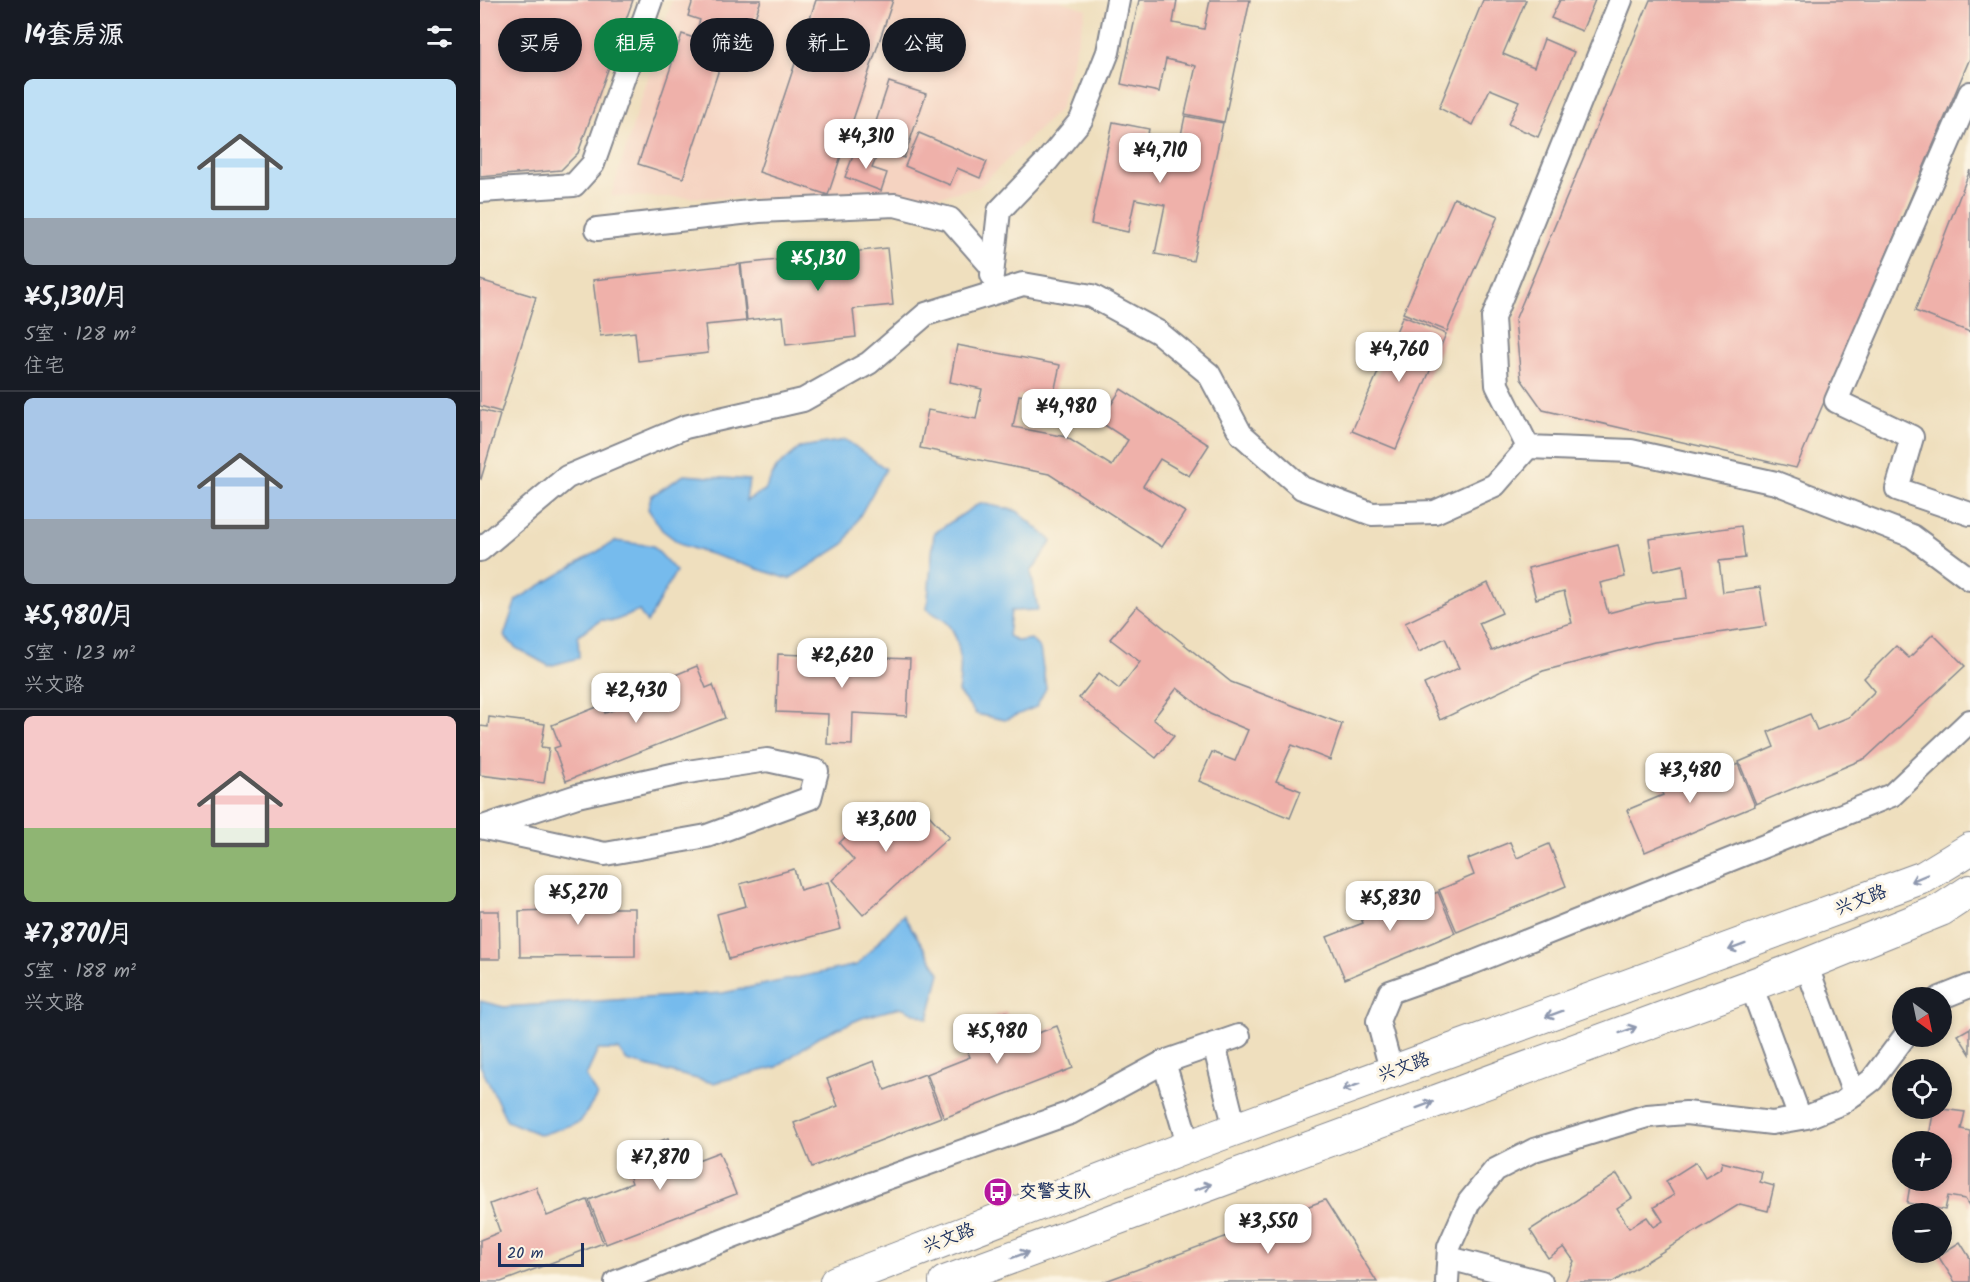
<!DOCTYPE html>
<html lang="zh">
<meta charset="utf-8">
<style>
body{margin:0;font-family:Kalam,"LXGW WenKai TC",sans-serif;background:#20242c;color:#f1f3f6;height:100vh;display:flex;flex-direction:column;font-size:22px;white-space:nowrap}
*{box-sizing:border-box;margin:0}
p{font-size:20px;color:#9ea1a6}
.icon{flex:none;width:33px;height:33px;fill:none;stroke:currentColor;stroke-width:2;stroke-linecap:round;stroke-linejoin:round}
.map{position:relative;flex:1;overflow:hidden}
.panel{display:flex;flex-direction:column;background:#171b24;width:480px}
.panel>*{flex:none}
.guide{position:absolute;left:18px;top:18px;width:570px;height:54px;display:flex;gap:12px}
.needle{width:39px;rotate:147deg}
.controls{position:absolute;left:1412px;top:987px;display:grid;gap:12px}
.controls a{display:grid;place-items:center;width:60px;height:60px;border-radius:50%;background:#171b24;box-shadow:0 3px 9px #0003;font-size:30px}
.scale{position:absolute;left:18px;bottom:15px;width:86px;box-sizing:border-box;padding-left:6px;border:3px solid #1b2f5e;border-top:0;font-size:16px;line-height:21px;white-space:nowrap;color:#1b2f5e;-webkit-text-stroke:4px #fcf5e5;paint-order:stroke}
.price{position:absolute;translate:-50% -51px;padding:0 14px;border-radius:12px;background:#fff;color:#222;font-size:20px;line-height:39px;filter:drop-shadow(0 2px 3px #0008)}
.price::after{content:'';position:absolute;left:50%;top:36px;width:18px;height:14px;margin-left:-9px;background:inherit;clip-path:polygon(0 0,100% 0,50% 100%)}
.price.on{background:#0b8043;color:#fff}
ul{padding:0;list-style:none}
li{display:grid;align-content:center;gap:12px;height:318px;padding:0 24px}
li+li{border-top:2px solid #363941}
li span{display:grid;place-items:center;height:186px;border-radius:9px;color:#555}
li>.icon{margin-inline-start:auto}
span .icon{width:108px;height:108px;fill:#fffc;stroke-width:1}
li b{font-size:26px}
h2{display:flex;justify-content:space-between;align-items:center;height:72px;padding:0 24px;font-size:26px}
.tag{padding:0 21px;border-radius:27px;background:#171b24;box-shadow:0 3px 9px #0003;font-size:21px;line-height:54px}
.tag.on{background:#0b8043;color:#fff}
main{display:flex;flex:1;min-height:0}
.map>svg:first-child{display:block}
.built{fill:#f5d3c1}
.water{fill:#76bbed;stroke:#4875a6;stroke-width:1.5}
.building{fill:#efb1aa}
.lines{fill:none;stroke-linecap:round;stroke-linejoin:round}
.minor-casing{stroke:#85878e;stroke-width:26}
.secondary-casing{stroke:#85878e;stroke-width:34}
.minor{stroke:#fff;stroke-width:22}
.secondary{stroke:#fff;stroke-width:32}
.oneway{stroke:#8d97ae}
.labels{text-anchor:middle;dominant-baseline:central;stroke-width:6;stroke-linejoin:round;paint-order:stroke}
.street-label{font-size:18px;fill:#1b2f5e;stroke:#fcf5e5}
.poi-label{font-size:18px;font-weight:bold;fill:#1b2f5e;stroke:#fcf5e5;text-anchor:start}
</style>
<main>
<section class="panel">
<h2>14套房源<svg class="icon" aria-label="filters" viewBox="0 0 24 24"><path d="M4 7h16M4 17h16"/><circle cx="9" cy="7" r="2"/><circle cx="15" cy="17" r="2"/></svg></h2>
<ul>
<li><span style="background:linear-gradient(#bfe0f5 75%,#9aa5b1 0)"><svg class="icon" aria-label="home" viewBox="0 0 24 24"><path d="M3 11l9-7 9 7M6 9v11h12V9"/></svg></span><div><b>¥5,130/月</b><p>5室 · 128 m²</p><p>住宅</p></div></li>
<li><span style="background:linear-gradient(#a9c7e8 65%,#9aa5b1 0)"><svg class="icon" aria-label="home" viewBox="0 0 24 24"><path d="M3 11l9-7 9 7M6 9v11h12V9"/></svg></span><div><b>¥5,980/月</b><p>5室 · 123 m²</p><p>兴文路</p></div></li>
<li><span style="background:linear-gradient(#f6c9c9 60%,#8fb573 0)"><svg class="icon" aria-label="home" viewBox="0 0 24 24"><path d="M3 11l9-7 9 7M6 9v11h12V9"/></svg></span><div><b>¥7,870/月</b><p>5室 · 188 m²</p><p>兴文路</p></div></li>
</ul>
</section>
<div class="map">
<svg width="1490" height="1282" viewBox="0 0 1490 1282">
<rect width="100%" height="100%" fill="#fcf5e5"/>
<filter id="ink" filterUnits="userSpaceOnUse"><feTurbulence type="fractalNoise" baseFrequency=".0167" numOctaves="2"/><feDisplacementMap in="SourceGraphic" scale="12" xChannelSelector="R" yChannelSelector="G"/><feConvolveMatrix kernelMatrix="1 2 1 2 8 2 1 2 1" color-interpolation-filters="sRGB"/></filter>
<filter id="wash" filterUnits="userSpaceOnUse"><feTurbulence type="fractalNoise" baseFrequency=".008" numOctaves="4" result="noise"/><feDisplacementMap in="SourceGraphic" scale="24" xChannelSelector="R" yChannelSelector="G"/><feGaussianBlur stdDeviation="1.35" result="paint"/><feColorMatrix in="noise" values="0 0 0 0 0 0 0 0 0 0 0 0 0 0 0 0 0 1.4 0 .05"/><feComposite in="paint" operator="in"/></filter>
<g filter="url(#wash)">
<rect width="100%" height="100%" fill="#efdfbe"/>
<path class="built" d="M 192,0 L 578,0 L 606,9 L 580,109 L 499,187 L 434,202 L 131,196 Z"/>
<g class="water">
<path d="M 366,440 L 406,469 L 364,544 L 309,579 L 202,545 L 182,530 L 168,509 L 171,496 L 204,475 L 269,480 L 266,501 L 285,490 L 296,468 L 321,447 Z"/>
<path d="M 500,503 L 537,511 L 572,541 L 551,572 L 558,610 L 531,611 L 528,636 L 538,641 L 551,639 L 560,649 L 566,688 L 556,707 L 525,720 L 496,714 L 478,692 C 482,671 482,644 470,626 C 465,619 453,614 447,609 L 454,533 Z"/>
<path d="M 135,541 L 173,546 L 196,571 L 167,623 L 159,611 L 134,621 L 121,620 L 98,635 L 99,658 L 69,666 L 36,648 L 24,636 L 36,600 Z"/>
<path d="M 423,915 L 460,973 L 448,1019 L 421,1007 L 382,1018 L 340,1036 L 297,1067 L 233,1083 L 147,1061 L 139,1050 L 118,1050 L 106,1076 L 117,1096 L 100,1122 L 61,1135 L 27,1121 L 0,1065 L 0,1001 L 24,1007 L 243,993 L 377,965 Z"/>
</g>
<g id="blocks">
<g class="building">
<path d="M 0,0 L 153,0 L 98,153 L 81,170 L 0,177 Z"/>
<path d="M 213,0 L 281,0 L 268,38 L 240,29 L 235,44 L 246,48 L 203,178 L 158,164 L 202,34 L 214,38 L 220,20 L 208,16 Z"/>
<path d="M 336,0 L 413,0 L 348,195 L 279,172 Z"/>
<path d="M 659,0 L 697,0 L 693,23 L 724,29 L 730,0 L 770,0 L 744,122 L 705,114 L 716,66 L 686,59 L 679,92 L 641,84 Z"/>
<path d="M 1003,0 L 1046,0 L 1023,54 L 1054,67 L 1064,39 L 1094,52 L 1058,137 L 1028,124 L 1039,101 L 1010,89 L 993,125 L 959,108 Z"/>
<path d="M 1080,0 L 1115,0 L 1102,31 L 1071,18 Z"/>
<path d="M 1170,0 L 1490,0 L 1490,58 L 1316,468 L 1063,410 L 1041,379 L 1035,320 Z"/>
<path d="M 409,82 L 446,94 L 424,158 L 388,146 Z"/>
<path d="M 705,116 L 743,123 L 713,261 L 675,254 L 685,205 L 655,199 L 648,232 L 611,224 L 633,122 L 669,129 L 662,163 L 694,169 Z"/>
<path d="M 439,133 L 507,162 L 500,178 L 477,168 L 470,185 L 425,166 Z"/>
<path d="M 376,148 L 397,156 L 392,168 L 407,173 L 401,191 L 365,177 Z"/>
<path d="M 1490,170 L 1490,332 L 1435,311 Z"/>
<path d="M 974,198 L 1018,216 L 967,331 L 923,313 Z"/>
<path d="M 407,248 L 413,305 L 373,309 L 376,337 L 306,345 L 303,316 L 267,320 L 261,264 Z"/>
<path d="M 260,264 L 266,321 L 225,325 L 228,353 L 158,361 L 155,332 L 120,336 L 113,280 Z"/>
<path d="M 0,280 L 56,297 L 21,412 L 0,406 Z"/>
<path d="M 923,316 L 966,334 L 916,449 L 872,431 Z"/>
<path d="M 477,345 L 580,365 L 572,402 L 539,395 L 533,427 L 586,437 L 632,466 L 648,440 L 620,422 L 641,389 L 729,445 L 709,476 L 680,459 L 663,486 L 705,512 L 682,547 L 569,474 L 440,448 L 448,410 L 496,419 L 502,389 L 470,382 Z"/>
<path d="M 0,410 L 20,415 L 1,479 L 0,478 Z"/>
<path d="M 1261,526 L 1265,558 L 1239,561 L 1243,592 L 1280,587 L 1286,626 L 1174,642 L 1063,671 L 960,720 L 944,684 L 979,668 L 965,638 L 939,652 L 925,623 L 1008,583 L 1022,613 L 999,623 L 1012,651 L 1049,635 L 1092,623 L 1084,591 L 1056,599 L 1048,568 L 1138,545 L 1145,577 L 1120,583 L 1128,613 L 1166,603 L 1207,598 L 1203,565 L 1174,571 L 1169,539 Z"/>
<path d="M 657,606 L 751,682 L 862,724 L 850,760 L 812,745 L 796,781 L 821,791 L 810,818 L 719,781 L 732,752 L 755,761 L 768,730 L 730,714 L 697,688 L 673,719 L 694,736 L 676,758 L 599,698 L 619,673 L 639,689 L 660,662 L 630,639 Z"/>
<path d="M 1453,634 L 1485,666 L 1386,758 L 1276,804 L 1259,762 L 1294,747 L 1288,732 L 1330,714 L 1337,730 L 1369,717 L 1395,691 L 1384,678 L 1416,646 L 1429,658 Z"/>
<path d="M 298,654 L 430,659 L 427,716 L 373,713 L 372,745 L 347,744 L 348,714 L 296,712 Z"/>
<path d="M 217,666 L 226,688 L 233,685 L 245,718 L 86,781 L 74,748 L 80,746 L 72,725 L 122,705 L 125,713 L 170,696 L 166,687 Z"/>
<path d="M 9,717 L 65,724 L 61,747 L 69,748 L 64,783 L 0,775 L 0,726 L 8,727 Z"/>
<path d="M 1219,762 L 1226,778 L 1258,764 L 1275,806 L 1165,852 L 1147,810 L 1183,795 L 1176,780 Z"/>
<path d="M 436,801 L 469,837 L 383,915 L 352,880 L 374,860 L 359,843 L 400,805 L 415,821 Z"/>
<path d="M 1030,842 L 1037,858 L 1069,844 L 1086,886 L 977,932 L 959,890 L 994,875 L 988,859 Z"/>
<path d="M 314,869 L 320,890 L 348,882 L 361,929 L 249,959 L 237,914 L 266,906 L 260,884 Z"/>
<path d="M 125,886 L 125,908 L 155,908 L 155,956 L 40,957 L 39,911 L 69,910 L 69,887 Z"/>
<path d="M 919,889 L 926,905 L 958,892 L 975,933 L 865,979 L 847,937 L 883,923 L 876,907 Z"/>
<path d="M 0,911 L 19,911 L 20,959 L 0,959 Z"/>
<path d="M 526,1012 L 537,1041 L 577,1026 L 593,1068 L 464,1118 L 447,1074 L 490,1057 L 479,1030 Z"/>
<path d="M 1490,1028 L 1490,1054 L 1478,1035 Z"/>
<path d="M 394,1061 L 405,1090 L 445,1074 L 461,1117 L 332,1167 L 314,1123 L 358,1106 L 347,1079 Z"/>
<path d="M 1454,1108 L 1485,1112 L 1481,1129 L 1490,1131 L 1490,1207 L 1485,1199 L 1468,1196 L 1465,1210 L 1427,1203 L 1431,1180 L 1461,1180 L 1461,1142 L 1448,1142 Z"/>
<path d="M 188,1138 L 199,1167 L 239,1152 L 256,1194 L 126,1244 L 109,1200 L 152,1183 L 142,1156 Z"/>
<path d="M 1216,1162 L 1225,1178 L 1240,1169 L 1242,1162 L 1282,1172 L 1280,1182 L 1294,1186 L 1288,1211 L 1260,1204 L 1133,1282 L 1085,1282 L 1094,1261 L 1084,1247 L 1068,1258 L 1050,1230 L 1137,1174 L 1152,1198 L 1137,1208 L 1149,1228 L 1167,1217 L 1174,1227 L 1183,1221 L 1174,1207 L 1194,1195 L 1186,1181 Z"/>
<path d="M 56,1187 L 67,1216 L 107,1200 L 123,1243 L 21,1282 L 0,1282 L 0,1240 L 20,1232 L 10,1204 Z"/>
<path d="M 845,1200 L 897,1282 L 623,1282 Z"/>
<path d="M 1480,1242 L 1490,1258 L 1490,1282 L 1475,1282 L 1458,1256 Z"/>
</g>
</g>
</g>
<g filter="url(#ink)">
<use href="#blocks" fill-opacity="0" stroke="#85878e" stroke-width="1.5"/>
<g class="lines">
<g class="minor-casing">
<g id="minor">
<path d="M 1141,0 L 1013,318 L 1017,385 L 1048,447 L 1151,451 L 1296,483 L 1432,536 L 1490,579"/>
<path d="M 1490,93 L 1356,401 L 1432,437 L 1417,489 L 1490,514"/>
<path d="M 0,191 L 94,185 L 113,164 L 171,0"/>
<path d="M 117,229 L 279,211 L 415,205 L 470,219 L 512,267"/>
<path d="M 512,275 L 519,211 L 567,161 L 601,120 L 628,52 L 638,0"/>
<path d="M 0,550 L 87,477 L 205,427 L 323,400 L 389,363 L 446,314 L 543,284 L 612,296 L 678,332 L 729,374 L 761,434 L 822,488 L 892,514 L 955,512 L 1015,485 L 1048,447"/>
<path d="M 0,827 L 125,854 L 227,836 L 330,798 L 337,771 L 287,760 L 201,773 L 97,796 L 3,827"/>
<path d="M 1326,964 L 1374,1094"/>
<path d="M 1271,985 L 1320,1118"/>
<path d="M 1460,998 L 1490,986"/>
<path d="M 734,1044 L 755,1129"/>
<path d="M 684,1062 L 709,1147"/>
<path d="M 912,1073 L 898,1021 L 910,992 L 992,963 L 1412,795 L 1490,721"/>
<path d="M 969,1258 L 1061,1282"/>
<path d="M 136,1282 L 393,1183 L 590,1113 L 684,1062 L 759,1036"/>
<path d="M 967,1282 L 969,1247 L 989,1202 L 1015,1170 L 1054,1150 L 1167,1116 L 1206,1113 L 1292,1123 L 1327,1117 L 1362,1103 L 1392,1080 L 1425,1036"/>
</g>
</g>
<g class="secondary-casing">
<g id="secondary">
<path d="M 356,1282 L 731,1138 L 1444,877 L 1490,849"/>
<path d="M 465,1282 L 1315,969 L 1461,910 L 1490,891"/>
</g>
</g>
<use href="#minor" class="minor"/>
<use href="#secondary" class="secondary"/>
</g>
<defs><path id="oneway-shaft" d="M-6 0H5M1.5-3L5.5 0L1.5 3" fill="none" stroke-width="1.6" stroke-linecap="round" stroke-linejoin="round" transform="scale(1.5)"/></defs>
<g class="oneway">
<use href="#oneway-shaft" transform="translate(1439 878) rotate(157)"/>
<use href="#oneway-shaft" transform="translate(1257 947) rotate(160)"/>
<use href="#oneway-shaft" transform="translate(1074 1014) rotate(160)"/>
<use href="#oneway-shaft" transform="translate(1148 1030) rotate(-20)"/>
<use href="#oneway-shaft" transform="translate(871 1087) rotate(160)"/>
<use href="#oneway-shaft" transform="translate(945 1105) rotate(-20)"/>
<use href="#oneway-shaft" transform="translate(723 1187) rotate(-20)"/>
<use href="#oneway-shaft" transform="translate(540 1255) rotate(-20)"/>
</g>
</g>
<defs>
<g id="bus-disc" transform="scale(1.5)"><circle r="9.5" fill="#b5179e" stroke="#fcf5e5"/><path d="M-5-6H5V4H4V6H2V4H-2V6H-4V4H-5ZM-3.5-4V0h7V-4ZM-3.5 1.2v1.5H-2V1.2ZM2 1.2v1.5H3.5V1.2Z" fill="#fff"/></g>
</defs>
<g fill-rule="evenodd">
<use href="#bus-disc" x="518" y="1192"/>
</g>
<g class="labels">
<g class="street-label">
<text transform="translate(1381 901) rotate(-21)">兴文路</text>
<text transform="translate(924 1068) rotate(-20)">兴文路</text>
<text transform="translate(469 1239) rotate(-21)">兴文路</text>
</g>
<g class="poi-label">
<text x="539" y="1192">交警支队</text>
</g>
</g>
</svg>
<div class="controls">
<a><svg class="needle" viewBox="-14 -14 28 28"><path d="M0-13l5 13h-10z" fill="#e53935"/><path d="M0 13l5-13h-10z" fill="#9ea1a6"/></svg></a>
<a><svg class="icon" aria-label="locate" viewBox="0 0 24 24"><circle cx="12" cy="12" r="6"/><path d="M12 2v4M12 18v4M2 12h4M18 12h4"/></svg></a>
<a>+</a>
<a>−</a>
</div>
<div class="scale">20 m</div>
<b class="price" style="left:386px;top:170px">¥4,310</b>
<b class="price" style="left:680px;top:184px">¥4,710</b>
<b class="price on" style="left:338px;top:292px">¥5,130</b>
<b class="price" style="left:919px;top:383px">¥4,760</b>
<b class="price" style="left:586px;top:440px">¥4,980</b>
<b class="price" style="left:362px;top:689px">¥2,620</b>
<b class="price" style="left:156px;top:724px">¥2,430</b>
<b class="price" style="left:1210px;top:804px">¥3,480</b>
<b class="price" style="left:406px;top:853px">¥3,600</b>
<b class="price" style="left:98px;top:926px">¥5,270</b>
<b class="price" style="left:910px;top:932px">¥5,830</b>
<b class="price" style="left:517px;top:1065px">¥5,980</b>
<b class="price" style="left:180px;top:1191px">¥7,870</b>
<b class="price" style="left:788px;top:1255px">¥3,550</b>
<div class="guide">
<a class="tag">买房</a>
<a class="tag on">租房</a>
<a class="tag">筛选</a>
<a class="tag">新上</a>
<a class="tag">公寓</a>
</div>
</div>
</main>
